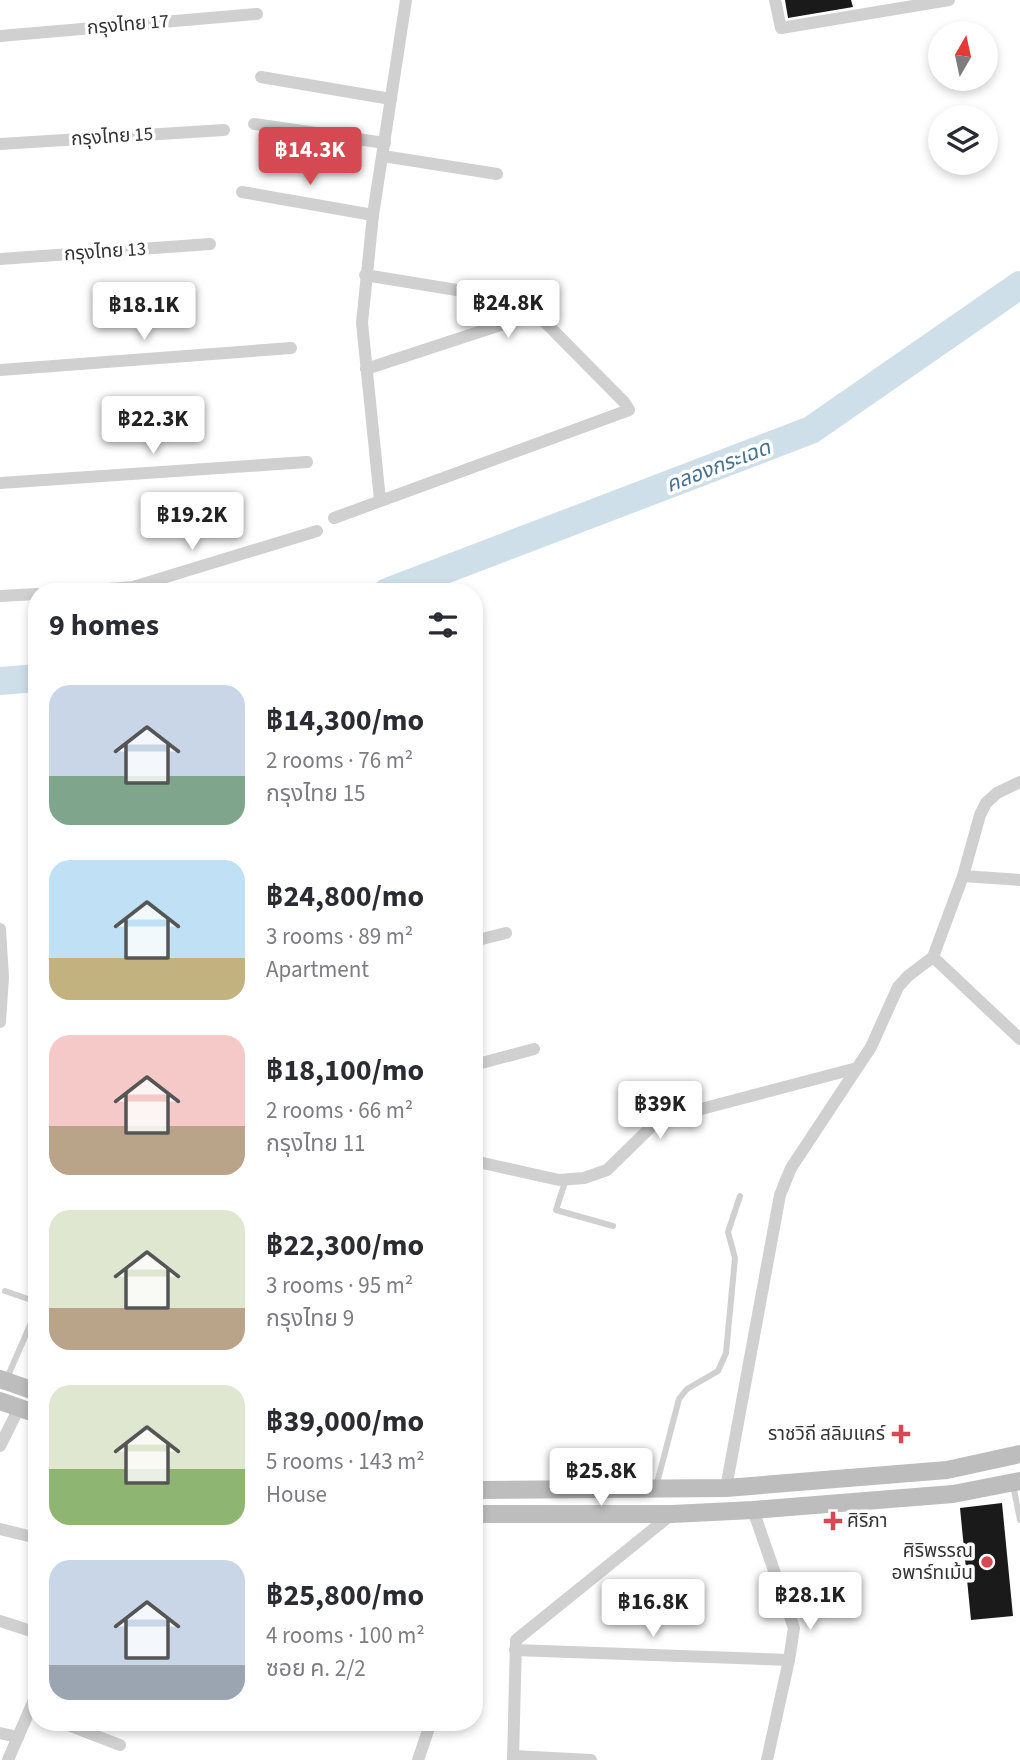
<!DOCTYPE html>
<meta charset="utf-8">
<style>
body{margin:0;font-family:"Source Sans 3","Noto Sans Thai",sans-serif;background:#f2f2f3;color:#2b2b33;height:100vh;display:flex;flex-direction:column;font-size:26px;white-space:nowrap}
*{box-sizing:border-box;margin:0}
p{font-size:23px;color:#7c7c81}
.icon{flex:none;width:38px;height:38px;fill:none;stroke:currentColor;stroke-width:2;stroke-linecap:round;stroke-linejoin:round}
.map{position:relative;flex:1;overflow:hidden}
.drawer{position:absolute;left:28px;top:583px;width:455px;height:1148px;display:flex;flex-direction:column;background:#fff;border-radius:28px;box-shadow:0 4px 10px #0003}
.drawer>*{flex:none}
.needle{width:46px;rotate:9deg}
.controls{position:absolute;left:928px;top:21px;display:grid;gap:14px}
.controls a{display:grid;place-items:center;width:70px;height:70px;border-radius:50%;background:#fff;box-shadow:0 4px 10px #0003;font-size:35px}
.price{position:absolute;translate:-50% -60px;padding:0 16px;border-radius:7px;background:#fff;color:#222;font-size:23px;line-height:46px;filter:drop-shadow(0 2px 4px #0008)}
.price::after{content:'';position:absolute;left:50%;top:42px;width:21px;height:16px;margin-left:-10px;background:inherit;clip-path:polygon(0 0,100% 0,50% 100%)}
.price.active{background:#d54952;color:#fff}
ul{padding:0;list-style:none}
li{display:flex;align-items:center;gap:21px;height:175px;padding:0 21px}
li span{display:grid;place-items:center;flex:none;width:196px;height:140px;border-radius:21px;color:#555}
li>.icon{margin-inline-start:auto}
span .icon{width:84px;height:84px;fill:#fffc;stroke-width:1}
li b{font-size:30px}
h2{display:flex;justify-content:space-between;align-items:center;height:84px;padding:0 21px;font-size:30px}
.map>svg:first-child{display:block}
.lines{fill:none;stroke-linecap:round;stroke-linejoin:round}
.river{stroke:#cfdfe9;stroke-width:28}
.building{fill:#1a1a1a}
.lane{stroke:#d0d0d0;stroke-width:6}
.street{stroke:#d0d0d0;stroke-width:12}
.secondary{stroke:#bdbdbd;stroke-width:18}
.poi-dot{fill:#d54952;stroke:#fff;stroke-width:2.5}
.labels{text-anchor:middle;dominant-baseline:central;stroke-width:7;stroke-linejoin:round;paint-order:stroke}
.street-label{font-size:19px;fill:#333;stroke:#fff}
.poi-label{font-size:19px;fill:#333;stroke:#fff;text-anchor:end}
.water-label{font-size:21px;font-style:italic;fill:#47728e;stroke:#fff}
</style>
<div class="map">
<svg width="1020" height="1760" viewBox="0 0 1020 1760">
<rect width="100%" height="100%" fill="#fff"/>
<g class="lines">
<g class="river">
<path d="M 387,592 L 811,430 L 1020,285"/>
<path d="M 0,681 L 37,678"/>
</g>
</g>
<g class="building">
<path d="M 785,0 L 851,0 L 853,7 L 788,18 Z"/>
<path d="M 1002,1503 L 1013,1616 L 971,1620 L 960,1508 Z"/>
</g>
<g class="lines">
<g class="lane">
<path d="M 566,1179 L 556,1210 L 613,1226"/>
<path d="M 5,1291 L 37,1302"/>
<path d="M 7,1378 L 37,1309"/>
<path d="M 1013,1485 L 1020,1520"/>
<path d="M 656,1487 L 679,1399 L 687,1389 L 718,1371 L 726,1353 L 735,1258 L 728,1232 L 740,1196"/>
</g>
<g class="street">
<path d="M 775,0 L 781,28 L 949,0"/>
<path d="M 0,36 L 257,14"/>
<path d="M 261,77 L 391,99"/>
<path d="M 254,124 L 385,143"/>
<path d="M 0,144 L 224,130"/>
<path d="M 383,156 L 497,174"/>
<path d="M 242,192 L 373,215"/>
<path d="M 0,259 L 210,244"/>
<path d="M 365,275 L 481,294"/>
<path d="M 0,370 L 291,348"/>
<path d="M 0,483 L 307,462"/>
<path d="M 380,500 L 362,323 L 373,215 L 406,0"/>
<path d="M 334,518 L 629,410 L 624,402 L 541,318 L 528,316 L 366,369"/>
<path d="M 70,592 L 133,587 L 317,531"/>
<path d="M 0,596 L 37,594"/>
<path d="M 963,876 L 1020,880"/>
<path d="M 0,929 L 3,977 L 0,1022"/>
<path d="M 474,941 L 506,933"/>
<path d="M 933,957 L 1020,1039"/>
<path d="M 474,1065 L 534,1049"/>
<path d="M 474,1161 L 559,1180 L 584,1178 L 607,1170 L 653,1125 L 667,1118 L 857,1068"/>
<path d="M 0,1446 L 19,1408"/>
<path d="M 726,1488 L 780,1195 L 791,1168 L 871,1047 L 898,987 L 908,976 L 933,957 L 963,876 L 980,815 L 986,803 L 997,793 L 1020,782"/>
<path d="M 753,1510 L 794,1628 L 789,1660 L 767,1760"/>
<path d="M 0,1529 L 37,1538"/>
<path d="M 0,1621 L 37,1633"/>
<path d="M 515,1650 L 789,1660"/>
<path d="M 60,1722 L 120,1745"/>
<path d="M 0,1733 L 18,1737"/>
<path d="M 513,1756 L 591,1760"/>
<path d="M 8,1760 L 37,1693"/>
<path d="M 418,1760 L 431,1722"/>
<path d="M 513,1760 L 516,1640 L 672,1514"/>
</g>
<g class="secondary">
<path d="M 0,1379 L 37,1392"/>
<path d="M 0,1401 L 37,1414"/>
<path d="M 474,1490 L 726,1488 L 947,1470 L 1020,1454"/>
<path d="M 474,1514 L 672,1514 L 753,1510 L 953,1494 L 1020,1481"/>
</g>
</g>
<g class="poi-dot">
<path d="M897.5 1423.5h7v7h7v7h-7v7h-7v-7h-7v-7h7z"/>
<path d="M829.5 1510.5h7v7h7v7h-7v7h-7v-7h-7v-7h7z"/>
<circle cx="987" cy="1562" r="7"/>
</g>
<g class="labels">
<g class="street-label">
<text transform="translate(128 25) rotate(-5)">กรุงไทย 17</text>
<text transform="translate(112 137) rotate(-4)">กรุงไทย 15</text>
<text transform="translate(105 252) rotate(-4)">กรุงไทย 13</text>
</g>
<g class="poi-label">
<text x="885" y="1434">ราชวิถี สลิมแคร์</text>
<text x="847" y="1521" text-anchor="start">ศิริภา</text>
<text x="973" y="1551">ศิริพรรณ<tspan x="973" dy="22">อพาร์ทเม้น</tspan></text>
</g>
<g class="water-label">
<text transform="translate(718 466) rotate(-21)">คลองกระเฉด</text>
</g>
</g>
</svg>
<div class="controls">
<a><svg class="needle" viewBox="-14 -14 28 28"><path d="M0-13l5 13h-10z" fill="#e53935"/><path d="M0 13l5-13h-10z" fill="#7c7c81"/></svg></a>
<a><svg class="icon" aria-label="layers" viewBox="0 0 24 24"><path d="M12 4l9 5-9 5-9-5zM3 14l9 5 9-5"/></svg></a>
</div>
<b class="price active" style="left:310px;top:187px">฿14.3K</b>
<b class="price" style="left:508px;top:340px">฿24.8K</b>
<b class="price" style="left:144px;top:342px">฿18.1K</b>
<b class="price" style="left:153px;top:456px">฿22.3K</b>
<b class="price" style="left:192px;top:552px">฿19.2K</b>
<b class="price" style="left:660px;top:1141px">฿39K</b>
<b class="price" style="left:601px;top:1508px">฿25.8K</b>
<b class="price" style="left:810px;top:1632px">฿28.1K</b>
<b class="price" style="left:653px;top:1639px">฿16.8K</b>
<section class="drawer">
<h2>9 homes<svg class="icon" aria-label="filters" viewBox="0 0 24 24"><path d="M4 7h16M4 17h16"/><circle cx="9" cy="7" r="2"/><circle cx="15" cy="17" r="2"/></svg></h2>
<ul>
<li><span style="background:linear-gradient(#c9d6e8 65%,#7fa58c 0)"><svg class="icon" aria-label="home" viewBox="0 0 24 24"><path d="M3 11l9-7 9 7M6 9v11h12V9"/></svg></span><div><b>฿14,300/mo</b><p>2 rooms · 76 m²</p><p>กรุงไทย 15</p></div></li>
<li><span style="background:linear-gradient(#bfe0f5 70%,#c2b280 0)"><svg class="icon" aria-label="home" viewBox="0 0 24 24"><path d="M3 11l9-7 9 7M6 9v11h12V9"/></svg></span><div><b>฿24,800/mo</b><p>3 rooms · 89 m²</p><p>Apartment</p></div></li>
<li><span style="background:linear-gradient(#f6c9c9 65%,#b9a48a 0)"><svg class="icon" aria-label="home" viewBox="0 0 24 24"><path d="M3 11l9-7 9 7M6 9v11h12V9"/></svg></span><div><b>฿18,100/mo</b><p>2 rooms · 66 m²</p><p>กรุงไทย 11</p></div></li>
<li><span style="background:linear-gradient(#dfe7d0 70%,#b9a48a 0)"><svg class="icon" aria-label="home" viewBox="0 0 24 24"><path d="M3 11l9-7 9 7M6 9v11h12V9"/></svg></span><div><b>฿22,300/mo</b><p>3 rooms · 95 m²</p><p>กรุงไทย 9</p></div></li>
<li><span style="background:linear-gradient(#dfe7d0 60%,#8fb573 0)"><svg class="icon" aria-label="home" viewBox="0 0 24 24"><path d="M3 11l9-7 9 7M6 9v11h12V9"/></svg></span><div><b>฿39,000/mo</b><p>5 rooms · 143 m²</p><p>House</p></div></li>
<li><span style="background:linear-gradient(#c9d6e8 75%,#9aa5b1 0)"><svg class="icon" aria-label="home" viewBox="0 0 24 24"><path d="M3 11l9-7 9 7M6 9v11h12V9"/></svg></span><div><b>฿25,800/mo</b><p>4 rooms · 100 m²</p><p>ซอย ค. 2/2</p></div></li>
</ul>
</section>
</div>
